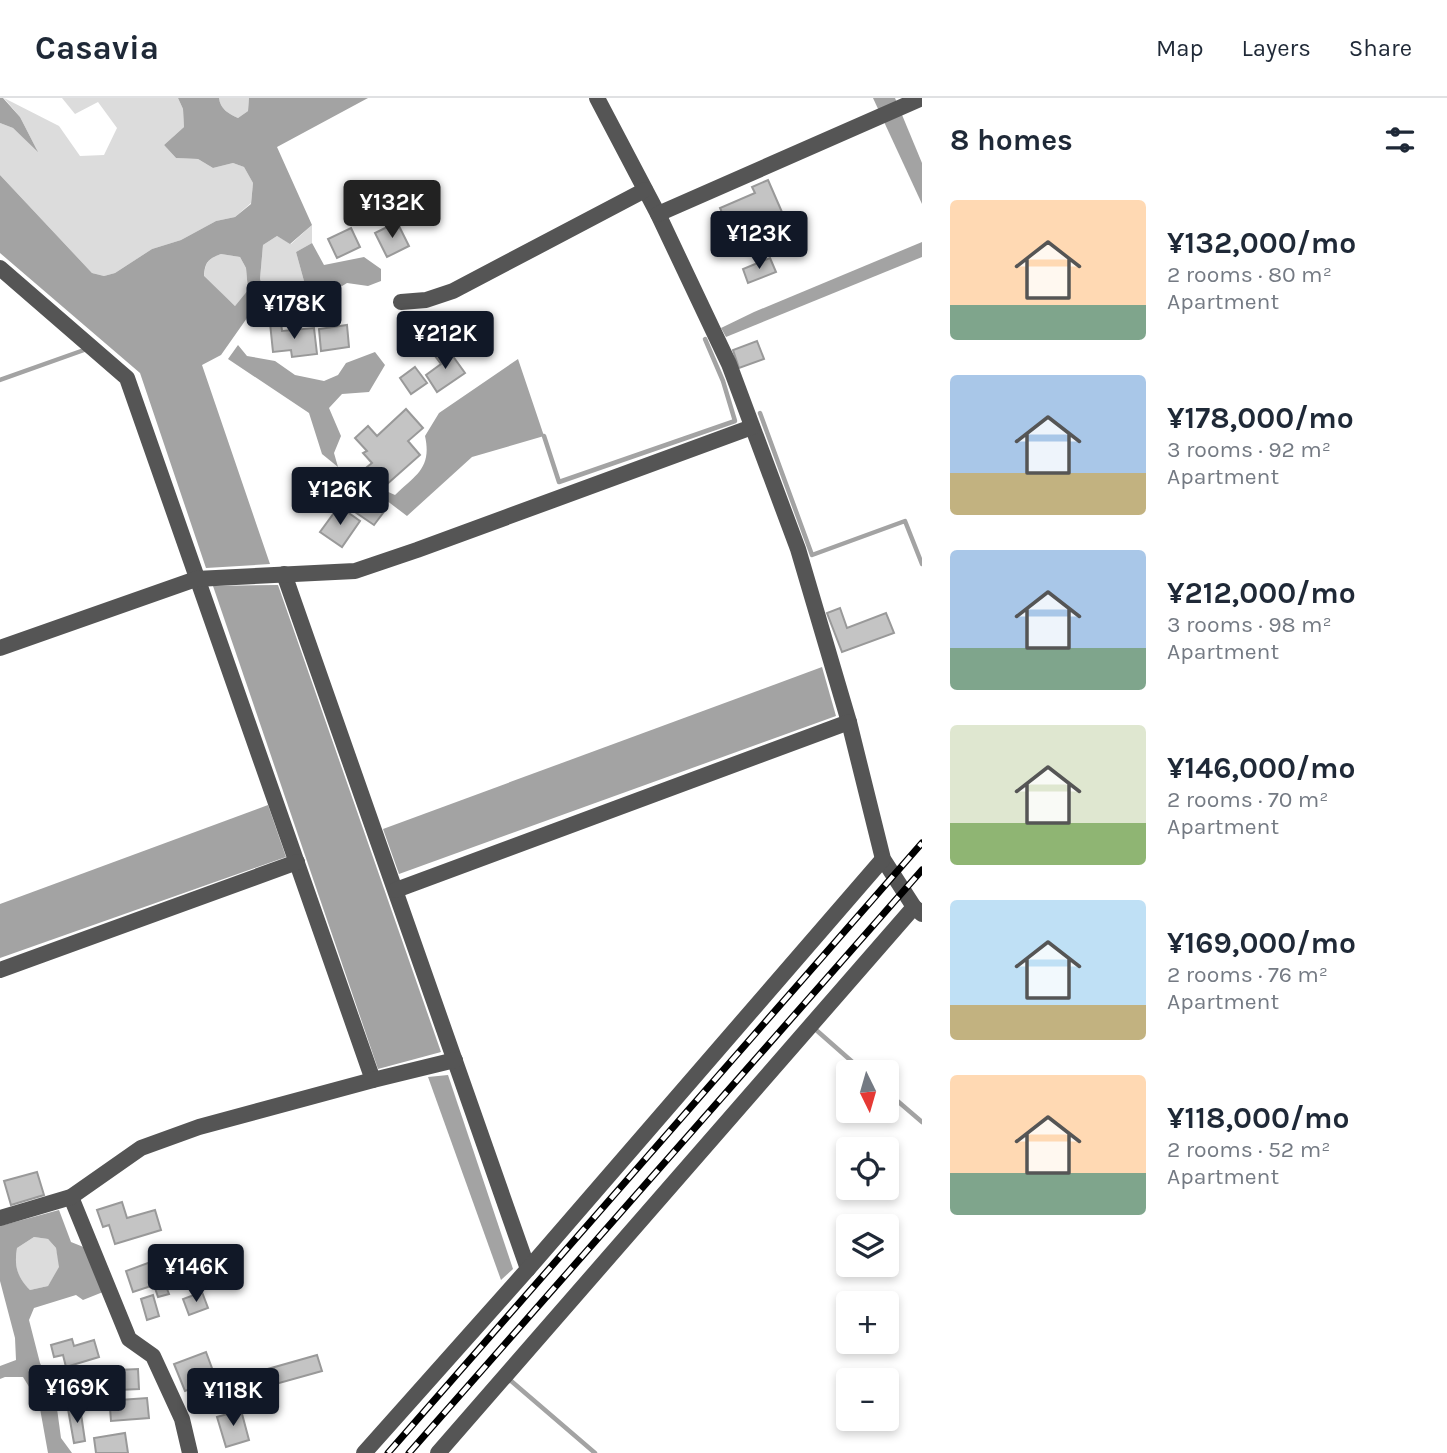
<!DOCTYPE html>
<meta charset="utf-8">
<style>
body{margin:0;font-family:Karla,sans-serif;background:#f2f2f3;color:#1f2937;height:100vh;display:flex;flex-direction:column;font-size:26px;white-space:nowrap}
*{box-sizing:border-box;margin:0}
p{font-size:23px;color:#747a83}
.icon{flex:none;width:38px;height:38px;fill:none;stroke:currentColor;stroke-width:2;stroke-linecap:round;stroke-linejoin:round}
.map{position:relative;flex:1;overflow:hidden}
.details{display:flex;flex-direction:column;background:#fff;width:525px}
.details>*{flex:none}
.needle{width:46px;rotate:175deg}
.tools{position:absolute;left:836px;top:962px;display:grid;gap:14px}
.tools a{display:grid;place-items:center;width:63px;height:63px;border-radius:7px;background:#fff;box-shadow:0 4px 10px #0003;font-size:35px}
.price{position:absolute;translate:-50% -60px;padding:0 16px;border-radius:7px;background:#111827;color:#fff;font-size:23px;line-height:46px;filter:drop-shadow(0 2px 4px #0008)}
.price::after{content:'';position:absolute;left:50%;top:42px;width:21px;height:16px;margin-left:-10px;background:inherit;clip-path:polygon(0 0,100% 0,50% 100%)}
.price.selected{background:#222;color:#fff}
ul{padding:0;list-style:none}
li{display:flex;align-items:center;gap:21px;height:175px;padding:0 28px}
li span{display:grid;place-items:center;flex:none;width:196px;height:140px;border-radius:7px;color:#555}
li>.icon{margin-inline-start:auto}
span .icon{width:84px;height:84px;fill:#fffc;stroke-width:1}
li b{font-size:30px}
h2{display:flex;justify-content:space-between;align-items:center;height:84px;padding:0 28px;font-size:30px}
header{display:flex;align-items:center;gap:42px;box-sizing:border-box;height:98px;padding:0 35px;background:#fff;border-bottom:2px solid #e0e1e3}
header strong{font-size:33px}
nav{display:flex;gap:38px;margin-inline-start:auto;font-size:24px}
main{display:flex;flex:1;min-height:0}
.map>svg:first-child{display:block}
.green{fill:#dcdcdc}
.water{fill:#a3a3a3;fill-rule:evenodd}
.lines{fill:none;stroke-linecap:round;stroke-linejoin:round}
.stream{stroke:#a3a3a3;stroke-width:4.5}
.building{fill:#c4c4c4;stroke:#999;stroke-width:2}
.minor{stroke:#555;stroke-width:16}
.rail-casing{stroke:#000;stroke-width:7}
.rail{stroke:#fff;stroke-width:4.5;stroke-dasharray:13;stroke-linecap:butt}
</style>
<header>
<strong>Casavia</strong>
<nav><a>Map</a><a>Layers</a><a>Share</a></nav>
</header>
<main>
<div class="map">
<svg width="922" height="1355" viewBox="0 0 922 1355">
<rect width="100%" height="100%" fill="#fff"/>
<g class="green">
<path d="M 4,0 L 59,28 L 80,58 L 104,57 L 117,30 L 98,4 L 75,16 L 62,0 L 178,0 L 183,11 L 184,29 L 164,47 L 176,60 L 198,61 L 213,70 L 233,65 L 244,69 L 253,85 L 251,105 L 235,119 L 216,123 L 181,142 L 152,151 L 115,175 L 104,178 L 92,175 L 0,77 L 0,25 L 13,30 L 37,52 L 20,19 Z"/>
<path d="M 219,0 L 249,0 L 248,13 L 238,20 C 229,16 220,11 219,0 Z"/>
<path d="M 312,127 L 312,145 L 296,154 L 304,183 L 286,200 L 266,197 L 260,181 L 263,147 L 277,138 L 291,146 Z"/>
<path d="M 221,156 L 240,159 L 246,170 L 248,192 L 235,208 L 204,179 C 205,164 208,161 221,156 Z"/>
<path d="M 34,1139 L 48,1141 L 56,1150 L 60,1169 L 48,1188 L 30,1192 C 17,1180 14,1168 17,1150 Z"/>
</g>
<g class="water">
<path d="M 0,0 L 3,0 L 20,19 L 38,54 L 13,30 L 0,25 Z"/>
<path d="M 178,0 L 219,0 C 220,11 229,16 238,20 L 248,13 L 249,0 L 368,0 L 277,49 L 312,127 L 290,146 L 277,138 L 263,147 L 260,181 L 266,197 L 286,200 L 304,183 L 296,154 L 312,145 L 324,167 L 364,159 L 381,171 L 381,183 L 368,188 L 347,185 L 306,210 L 271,211 L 247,220 L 221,257 L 202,267 L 270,466 L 206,470 L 140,275 L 0,155 L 0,77 L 92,175 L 104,178 L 115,175 L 152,151 L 181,142 L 216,123 L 235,119 L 251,106 L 253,85 L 244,69 L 233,65 L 213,70 L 198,61 L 176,60 L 164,47 L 184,29 L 183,11 ZM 221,156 L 240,159 L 246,170 L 248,192 L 235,208 L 204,178 C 205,164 208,161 221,156 Z"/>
<path d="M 873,0 L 895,0 L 922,65 L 922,106 Z"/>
<path d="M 922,144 L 922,159 L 726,239 L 721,230 L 754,214 Z"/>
<path d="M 238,247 L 247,258 L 275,263 L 295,277 L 324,283 L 338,277 L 346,265 L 375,254 L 385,267 L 369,294 L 342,296 L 329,310 L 341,338 L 334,355 L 338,369 L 322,356 L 309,315 L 228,261 Z"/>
<path d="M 518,261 L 544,338 L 472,359 L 407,418 L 357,380 L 395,397 C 416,377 432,370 425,338 L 439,315 Z"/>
<path d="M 278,487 L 441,954 L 378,971 L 213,488 Z"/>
<path d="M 822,569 L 836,618 L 399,776 L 383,731 Z"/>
<path d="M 268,707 L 286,759 L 0,860 L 0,806 Z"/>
<path d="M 448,977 L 513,1171 L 501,1182 L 428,979 Z"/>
<path d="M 59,1112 L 71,1144 L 86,1150 L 103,1194 L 83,1202 L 76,1197 L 34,1210 L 29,1222 L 40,1265 L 55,1296 L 61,1340 L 72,1355 L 48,1355 L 39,1305 L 23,1279 L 5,1279 L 0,1281 L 0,1268 L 16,1262 L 15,1240 L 0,1183 L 0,1128 ZM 34,1139 L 48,1141 L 56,1150 L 59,1169 L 48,1188 L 30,1192 C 17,1179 14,1168 17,1150 Z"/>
</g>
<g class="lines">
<g class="stream">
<path d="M 0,282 L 84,252"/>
<path d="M 760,315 L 812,457 L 905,423 L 922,466"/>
<path d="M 544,338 L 559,384 L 735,323 L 723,283 L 705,241"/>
<path d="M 815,931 L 865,975"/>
<path d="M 887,994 L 922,1024"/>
<path d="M 510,1282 L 595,1355"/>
</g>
</g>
<g class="building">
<path d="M 768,82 L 785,121 L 734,143 L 720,110 L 755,95 L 752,89 Z"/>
<path d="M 397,124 L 409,148 L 387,159 L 375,135 Z"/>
<path d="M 351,130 L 360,149 L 337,160 L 328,141 Z"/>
<path d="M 770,160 L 776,174 L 748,185 L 743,171 Z"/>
<path d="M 281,224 L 282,233 L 314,230 L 317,256 L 292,259 L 291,252 L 273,254 L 270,225 Z"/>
<path d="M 347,227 L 349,249 L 321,253 L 319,231 Z"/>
<path d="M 757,243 L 764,261 L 739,270 L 733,252 Z"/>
<path d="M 447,250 L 465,275 L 437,294 L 426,277 L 441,266 L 435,258 Z"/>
<path d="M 415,269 L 427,285 L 411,296 L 400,280 Z"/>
<path d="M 406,311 L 423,330 L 408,343 L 420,357 L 386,387 L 362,373 L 372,365 L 363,355 L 367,353 L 355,340 L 368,328 L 377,338 Z"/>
<path d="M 364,402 L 383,415 L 374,427 L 355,414 Z"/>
<path d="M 339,408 L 360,423 L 342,449 L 320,434 Z"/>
<path d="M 840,510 L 847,530 L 886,515 L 894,535 L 842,554 L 827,515 Z"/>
<path d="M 37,1074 L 44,1097 L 11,1107 L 4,1083 Z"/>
<path d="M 122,1104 L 127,1120 L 155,1112 L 161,1132 L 115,1146 L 109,1127 L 103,1129 L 97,1112 Z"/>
<path d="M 156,1162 L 169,1196 L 158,1199 L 154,1187 L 133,1194 L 126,1173 Z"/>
<path d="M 202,1194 L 208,1210 L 189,1217 L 183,1201 Z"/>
<path d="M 153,1197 L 159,1218 L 147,1222 L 141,1201 Z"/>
<path d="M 72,1241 L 74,1248 L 94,1242 L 99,1259 L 66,1269 L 63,1257 L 54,1259 L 51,1247 Z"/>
<path d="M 206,1254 L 216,1281 L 185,1293 L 174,1266 Z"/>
<path d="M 317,1257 L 322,1273 L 254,1292 L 250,1276 Z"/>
<path d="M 138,1271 L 139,1291 L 119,1292 L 118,1272 Z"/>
<path d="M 231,1277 L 239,1298 L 222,1304 L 214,1284 Z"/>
<path d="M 147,1300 L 149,1320 L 111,1323 L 110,1310 L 121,1309 L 120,1302 Z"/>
<path d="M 80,1309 L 85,1343 L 74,1345 L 68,1311 Z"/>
<path d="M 241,1312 L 249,1342 L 226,1349 L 217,1319 Z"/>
<path d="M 125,1335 L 128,1355 L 96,1355 L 94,1340 Z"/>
</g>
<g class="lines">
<g class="minor">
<path d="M 597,0 L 658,116 L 729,266 L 798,451 L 849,624 L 883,761 L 914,809 L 922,816"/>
<path d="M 658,116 L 922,0"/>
<path d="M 0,170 L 127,280 L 373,982"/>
<path d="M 401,204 L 426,202 L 453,193 L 645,92"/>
<path d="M 284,476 L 528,1171"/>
<path d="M 0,550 L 196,481 L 355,473 L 417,452 L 752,329"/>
<path d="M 396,792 L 849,624"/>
<path d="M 0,872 L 297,764"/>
<path d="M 71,1099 L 129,1241 L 153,1258 L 182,1321 L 190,1355"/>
<path d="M 0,1120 L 71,1099 L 141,1050 L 199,1029 L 373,982 L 455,962"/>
<path d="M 364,1355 L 528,1171 L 883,761"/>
<path d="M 438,1355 L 914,809"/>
</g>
<g class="rail-casing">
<g id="rail">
<path d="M 388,1355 L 922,745"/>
<path d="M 409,1355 L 922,772"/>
</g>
</g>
<use href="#rail" class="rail"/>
</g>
</svg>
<div class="tools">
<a><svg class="needle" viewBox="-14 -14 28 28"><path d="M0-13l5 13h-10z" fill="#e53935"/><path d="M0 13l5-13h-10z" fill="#747a83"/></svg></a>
<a><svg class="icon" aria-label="locate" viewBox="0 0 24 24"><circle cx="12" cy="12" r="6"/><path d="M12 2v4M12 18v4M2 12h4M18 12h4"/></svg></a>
<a><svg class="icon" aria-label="layers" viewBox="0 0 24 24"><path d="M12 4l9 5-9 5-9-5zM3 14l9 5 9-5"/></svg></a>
<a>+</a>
<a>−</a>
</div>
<b class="price selected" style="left:392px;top:142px">¥132K</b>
<b class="price" style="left:759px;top:173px">¥123K</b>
<b class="price" style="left:294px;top:243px">¥178K</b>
<b class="price" style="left:445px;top:273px">¥212K</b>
<b class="price" style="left:340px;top:429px">¥126K</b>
<b class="price" style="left:196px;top:1206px">¥146K</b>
<b class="price" style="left:77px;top:1327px">¥169K</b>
<b class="price" style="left:233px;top:1330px">¥118K</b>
</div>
<section class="details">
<h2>8 homes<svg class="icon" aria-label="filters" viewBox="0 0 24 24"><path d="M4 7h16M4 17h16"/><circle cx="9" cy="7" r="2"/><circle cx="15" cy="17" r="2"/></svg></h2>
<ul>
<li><span style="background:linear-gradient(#ffd9b3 75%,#7fa58c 0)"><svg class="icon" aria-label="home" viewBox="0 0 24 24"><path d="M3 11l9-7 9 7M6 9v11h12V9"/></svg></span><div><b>¥132,000/mo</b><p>2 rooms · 80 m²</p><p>Apartment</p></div></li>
<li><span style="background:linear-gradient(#a9c7e8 70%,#c2b280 0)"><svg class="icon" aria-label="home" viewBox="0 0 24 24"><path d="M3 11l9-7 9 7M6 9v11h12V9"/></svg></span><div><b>¥178,000/mo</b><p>3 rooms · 92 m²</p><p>Apartment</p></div></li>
<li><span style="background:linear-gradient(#a9c7e8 70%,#7fa58c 0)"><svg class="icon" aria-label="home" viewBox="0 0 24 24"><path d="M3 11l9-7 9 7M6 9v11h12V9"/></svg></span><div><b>¥212,000/mo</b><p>3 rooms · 98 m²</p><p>Apartment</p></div></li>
<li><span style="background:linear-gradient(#dfe7d0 70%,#8fb573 0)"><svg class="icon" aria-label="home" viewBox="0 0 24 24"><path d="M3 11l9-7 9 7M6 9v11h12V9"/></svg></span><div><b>¥146,000/mo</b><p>2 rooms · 70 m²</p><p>Apartment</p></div></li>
<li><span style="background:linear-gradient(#bfe0f5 75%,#c2b280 0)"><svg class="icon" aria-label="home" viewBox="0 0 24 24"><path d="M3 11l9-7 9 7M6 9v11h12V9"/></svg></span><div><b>¥169,000/mo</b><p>2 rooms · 76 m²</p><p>Apartment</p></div></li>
<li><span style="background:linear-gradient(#ffd9b3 70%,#7fa58c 0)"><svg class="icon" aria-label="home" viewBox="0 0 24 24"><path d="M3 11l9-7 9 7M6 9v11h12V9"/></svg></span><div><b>¥118,000/mo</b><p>2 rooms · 52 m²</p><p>Apartment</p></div></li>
</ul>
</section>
</main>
